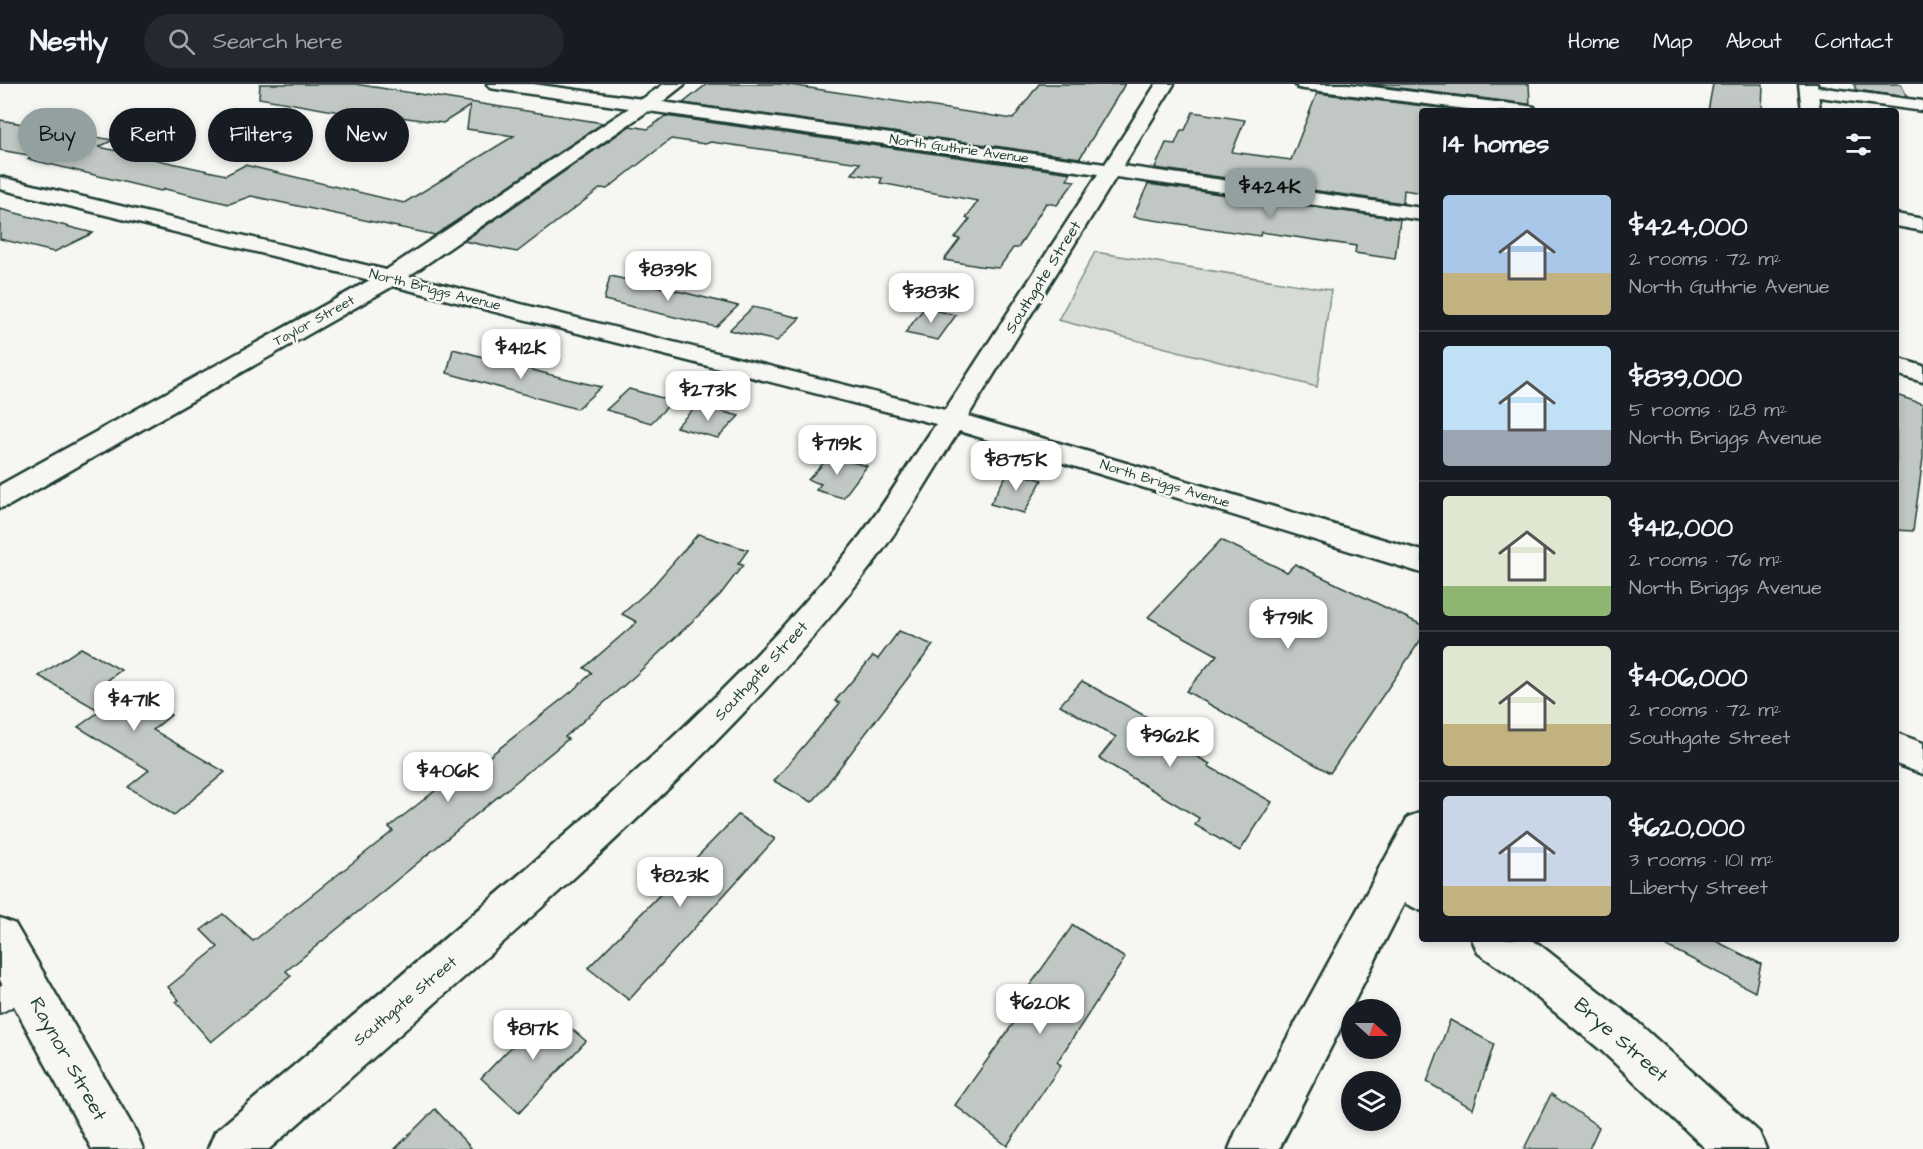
<!DOCTYPE html>
<meta charset="utf-8">
<style>
body{margin:0;font-family:"Architects Daughter",sans-serif;background:#242831;color:#f1f3f6;height:100vh;display:flex;flex-direction:column;font-size:22px;white-space:nowrap}
*{box-sizing:border-box;margin:0}
p{font-size:20px;color:#9ea1a6}
.icon{flex:none;width:33px;height:33px;fill:none;stroke:currentColor;stroke-width:2;stroke-linecap:round;stroke-linejoin:round}
.map{position:relative;flex:1;overflow:hidden}
.drawer{position:absolute;left:1419px;top:24px;width:480px;height:834px;display:flex;flex-direction:column;background:#171b24;border-radius:6px;box-shadow:0 3px 9px #0003}
.drawer>*{flex:none}
.top-card{position:absolute;left:18px;top:24px;width:570px;height:54px;display:flex;gap:12px}
.needle{width:39px;rotate:111deg}
.controls{position:absolute;left:1341px;top:915px;display:grid;gap:12px}
.controls a{display:grid;place-items:center;width:60px;height:60px;border-radius:50%;background:#171b24;box-shadow:0 3px 9px #0003;font-size:30px}
.price{position:absolute;translate:-50% -51px;padding:0 14px;border-radius:12px;background:#fff;color:#222;font-size:20px;line-height:39px;filter:drop-shadow(0 2px 3px #0008)}
.price::after{content:'';position:absolute;left:50%;top:36px;width:18px;height:14px;margin-left:-9px;background:inherit;clip-path:polygon(0 0,100% 0,50% 100%)}
.price.selected{background:#92a19f;color:#111}
ul{padding:0;list-style:none}
li{display:flex;align-items:center;gap:18px;height:150px;padding:0 24px}
li+li{border-top:2px solid #363941}
li span{display:grid;place-items:center;flex:none;width:168px;height:120px;border-radius:6px;color:#555}
li>.icon{margin-inline-start:auto}
span .icon{width:72px;height:72px;fill:#fffc;stroke-width:1}
li b{font-size:26px}
h2{display:flex;justify-content:space-between;align-items:center;height:72px;padding:0 24px;font-size:26px}
.chip{padding:0 21px;border-radius:27px;background:#171b24;box-shadow:0 3px 9px #0003;font-size:21px;line-height:54px}
.chip.selected{background:#92a19f;color:#111}
header{display:flex;align-items:center;gap:36px;box-sizing:border-box;height:84px;padding:0 30px;background:#171b24;border-bottom:2px solid #363941}
header strong{font-size:28px}
nav{display:flex;gap:33px;margin-inline-start:auto;font-size:21px}
.search{width:420px;height:54px;background:#242831;display:flex;align-items:center;gap:15px;box-sizing:border-box;padding:0 21px;border-radius:33px;color:#9ea1a6;font-size:22px}
.map>svg:first-child{display:block}
.green{fill:#d6dbd6;stroke:#7a8c85;stroke-width:1.5}
.building{fill:#c1c8c3;stroke:#1f3d34;stroke-width:1.5}
.lines{fill:none;stroke-linecap:round;stroke-linejoin:round}
.lane-casing{stroke:#1f3d34;stroke-width:4}
.street-casing{stroke:#1f3d34;stroke-width:5}
.secondary-casing{stroke:#1f3d34;stroke-width:5}
.lane{fill:#f6f6f2;fill-rule:evenodd}
.street{fill:#f6f6f2;fill-rule:evenodd}
.secondary{fill:#f6f6f2;fill-rule:evenodd}
.labels{text-anchor:middle;dominant-baseline:central;stroke-width:5;stroke-linejoin:round;paint-order:stroke}
.far-street-label{font-size:14px;fill:#1f3d34;stroke:#f6f6f2}
.street-label{font-size:16px;fill:#1f3d34;stroke:#f6f6f2}
.near-street-label{font-size:20px;fill:#1f3d34;stroke:#f6f6f2}
</style>
<header>
<strong>Nestly</strong>
<div class="search"><svg class="icon" aria-label="search" viewBox="0 0 24 24"><circle cx="10" cy="10" r="6"/><path d="M15 15l6 6"/></svg>Search here</div>
<nav><a>Home</a><a>Map</a><a>About</a><a>Contact</a></nav>
</header>
<div class="map">
<svg width="1923" height="1065" viewBox="0 0 1923 1065">
<rect width="100%" height="100%" fill="#f6f6f2"/>
<filter id="ink" filterUnits="userSpaceOnUse"><feTurbulence type="fractalNoise" baseFrequency=".0167" numOctaves="2"/><feDisplacementMap in="SourceGraphic" scale="12" xChannelSelector="R" yChannelSelector="G"/><feConvolveMatrix kernelMatrix="1 2 1 2 8 2 1 2 1" color-interpolation-filters="sRGB"/></filter>
<g filter="url(#ink)">
<path class="green" d="M 1095,168 L 1331,206 L 1317,303 L 1058,236 Z"/>
<g class="building">
<path d="M 260,0 L 355,0 L 603,39 L 435,151 L 251,112 L 229,120 L 165,105 L 161,107 L 28,75 L 34,72 L 0,66 L 0,36 L 113,56 L 99,63 L 226,91 L 245,81 L 404,119 L 514,52 L 467,45 L 470,22 L 443,39 L 393,32 L 385,36 L 259,14 Z"/>
<path d="M 707,0 L 783,0 L 1013,35 L 1039,0 L 1125,0 L 1080,74 L 683,19 Z"/>
<path d="M 1367,0 L 1529,0 L 1530,20 L 1528,20 Z"/>
<path d="M 1713,0 L 1763,0 L 1762,27 L 1708,27 Z"/>
<path d="M 1854,0 L 1901,0 L 1907,13 L 1856,6 Z"/>
<path d="M 1317,9 L 1465,27 L 1422,27 L 1422,109 L 1404,106 L 1403,119 L 1155,84 L 1166,59 L 1175,60 L 1181,46 L 1185,46 L 1193,28 L 1245,36 L 1232,68 L 1291,76 Z"/>
<path d="M 665,32 L 1071,89 L 1067,96 L 1075,97 L 1057,121 L 1046,119 L 1018,164 L 1013,164 L 999,184 L 979,182 L 944,176 L 960,155 L 955,154 L 970,135 L 966,134 L 978,117 L 880,99 L 882,94 L 852,90 L 860,79 L 711,58 L 705,60 L 671,55 L 607,105 L 601,104 L 517,168 L 464,157 L 630,42 L 648,45 Z"/>
<path d="M 1148,100 L 1400,135 L 1395,175 L 1355,169 L 1356,162 L 1261,148 L 1260,152 L 1133,133 Z"/>
<path d="M 0,125 L 93,149 L 54,168 L 0,155 Z"/>
<path d="M 610,192 L 682,208 L 738,222 L 716,243 L 604,216 Z"/>
<path d="M 753,223 L 800,234 L 777,257 L 729,246 Z"/>
<path d="M 924,224 L 956,231 L 938,256 L 905,249 Z"/>
<path d="M 453,265 L 563,294 L 601,303 L 577,325 L 447,289 Z"/>
<path d="M 629,305 L 673,317 L 651,339 L 606,326 Z"/>
<path d="M 1896,311 L 1923,320 L 1923,374 L 1913,447 L 1896,446 Z"/>
<path d="M 697,321 L 739,332 L 718,354 L 676,343 Z"/>
<path d="M 830,372 L 867,382 L 843,414 L 816,406 L 821,400 L 808,396 Z"/>
<path d="M 1009,387 L 1042,396 L 1024,429 L 990,420 Z"/>
<path d="M 698,450 L 748,466 L 738,480 L 743,481 L 720,511 L 637,590 L 565,653 L 568,655 L 286,887 L 291,892 L 211,958 L 176,918 L 179,916 L 168,903 L 218,863 L 201,846 L 223,830 L 253,857 L 256,855 L 393,747 L 389,743 L 454,692 L 459,696 L 571,608 L 592,589 L 584,584 L 637,538 L 622,530 L 651,504 Z"/>
<path d="M 1221,456 L 1287,488 L 1295,480 L 1422,541 L 1422,554 L 1330,689 L 1186,607 L 1217,571 L 1148,533 Z"/>
<path d="M 899,547 L 933,561 L 821,708 L 812,718 L 774,697 L 840,619 L 835,617 L 873,572 L 878,575 Z"/>
<path d="M 81,564 L 121,586 L 108,596 L 171,631 L 153,646 L 225,688 L 174,731 L 128,703 L 149,686 L 78,643 L 100,627 L 39,592 Z"/>
<path d="M 1082,597 L 1172,647 L 1166,655 L 1210,680 L 1208,682 L 1272,718 L 1240,767 L 1195,741 L 1199,734 L 1099,674 L 1116,653 L 1060,621 Z"/>
<path d="M 738,731 L 775,755 L 629,916 L 588,884 Z"/>
<path d="M 1073,841 L 1125,874 L 1057,978 L 1061,981 L 1007,1062 L 955,1021 L 1035,909 L 1028,904 Z"/>
<path d="M 1653,855 L 1712,855 L 1761,880 L 1755,908 Z"/>
<path d="M 548,925 L 586,957 L 519,1029 L 481,994 Z"/>
<path d="M 1450,936 L 1494,960 L 1473,1025 L 1427,998 Z"/>
<path d="M 1551,1010 L 1599,1043 L 1589,1065 L 1524,1065 Z"/>
<path d="M 435,1025 L 472,1065 L 395,1065 Z"/>
</g>
<g class="lines">
<g class="lane-casing">
<path id="lane" d="M 24,886 L 32,890 L 36,898 C 30,912 14,923 0,929 L 0,902 Z"/>
</g>
<g class="street-casing">
<g id="street">
<path d="M 487,0 L 533,0 L 642,15 L 664,0 L 685,0 L 662,18 L 1105,80 L 1156,0 L 1174,0 L 1123,82 L 1422,124 L 1422,136 L 1116,93 L 968,332 L 1422,467 L 1422,489 L 959,347 C 931,390 902,442 871,482 C 783,595 682,694 577,791 C 476,884 372,975 269,1065 L 208,1065 L 215,1048 C 324,956 434,865 542,771 C 651,676 758,579 849,466 C 881,427 907,382 936,340 L 393,202 L 10,421 L 0,424 L 0,401 L 370,196 L 0,105 L 0,93 L 386,186 L 629,24 L 496,5 L 490,4 ZM 648,27 L 1098,90 L 945,326 L 409,192 Z"/>
<path d="M 1295,0 L 1348,0 L 1528,22 L 1534,23 L 1537,27 L 1483,27 L 1304,5 L 1298,4 Z"/>
<path d="M 1810,2 L 1923,17 L 1923,27 L 1804,11 L 1801,7 L 1804,3 Z"/>
<path d="M 1896,130 L 1923,135 L 1923,147 L 1896,142 Z"/>
<path d="M 1896,274 L 1923,282 L 1923,298 L 1896,290 Z"/>
<path d="M 1896,649 L 1923,659 L 1923,690 L 1896,680 Z"/>
<path d="M 1396,773 L 1422,786 L 1422,827 C 1403,819 1384,810 1376,791 L 1382,778 Z"/>
<path d="M 0,834 L 15,840 L 136,1048 L 143,1065 L 92,1065 L 0,896 Z"/>
<path d="M 1472,855 L 1530,855 L 1540,861 L 1634,935 L 1759,1048 L 1766,1065 L 1706,1065 L 1602,967 L 1510,891 L 1478,869 Z"/>
</g>
</g>
<g class="secondary-casing">
<g id="secondary">
<path d="M 1799,0 L 1817,0 L 1820,27 L 1802,27 Z"/>
<path d="M 1422,728 L 1422,784 L 1279,1065 L 1229,1065 L 1236,1048 L 1408,733 Z"/>
</g>
</g>
<use href="#lane" class="lane"/>
<use href="#street" class="street"/>
<use href="#secondary" class="secondary"/>
</g>
</g>
<g class="labels">
<g class="far-street-label">
<text transform="translate(959 65) rotate(8)">North Guthrie Avenue</text>
<text transform="translate(435 206) rotate(14)">North Briggs Avenue</text>
<text transform="translate(314 237) rotate(-29)">Taylor Street</text>
<text transform="translate(1165 400) rotate(17)">North Briggs Avenue</text>
</g>
<g class="street-label">
<text transform="translate(1043 193) rotate(-58)">Southgate Street</text>
<text transform="translate(761 587) rotate(-47)">Southgate Street</text>
<text transform="translate(405 917) rotate(-40)">Southgate Street</text>
</g>
<g class="near-street-label">
<text transform="translate(1621 956) rotate(41)">Brye Street</text>
<text transform="translate(68 975) rotate(61)">Raynor Street</text>
</g>
</g>
</svg>
<div class="controls">
<a><svg class="needle" viewBox="-14 -14 28 28"><path d="M0-13l5 13h-10z" fill="#e53935"/><path d="M0 13l5-13h-10z" fill="#9ea1a6"/></svg></a>
<a><svg class="icon" aria-label="layers" viewBox="0 0 24 24"><path d="M12 4l9 5-9 5-9-5zM3 14l9 5 9-5"/></svg></a>
</div>
<b class="price selected" style="left:1270px;top:135px">$424K</b>
<b class="price" style="left:668px;top:218px">$839K</b>
<b class="price" style="left:931px;top:240px">$383K</b>
<b class="price" style="left:521px;top:296px">$412K</b>
<b class="price" style="left:708px;top:338px">$273K</b>
<b class="price" style="left:837px;top:392px">$719K</b>
<b class="price" style="left:1016px;top:408px">$875K</b>
<b class="price" style="left:1288px;top:566px">$791K</b>
<b class="price" style="left:134px;top:648px">$471K</b>
<b class="price" style="left:1170px;top:684px">$962K</b>
<b class="price" style="left:448px;top:719px">$406K</b>
<b class="price" style="left:680px;top:824px">$823K</b>
<b class="price" style="left:1040px;top:951px">$620K</b>
<b class="price" style="left:533px;top:977px">$817K</b>
<div class="top-card">
<a class="chip selected">Buy</a>
<a class="chip">Rent</a>
<a class="chip">Filters</a>
<a class="chip">New</a>
</div>
<section class="drawer">
<h2>14 homes<svg class="icon" aria-label="filters" viewBox="0 0 24 24"><path d="M4 7h16M4 17h16"/><circle cx="9" cy="7" r="2"/><circle cx="15" cy="17" r="2"/></svg></h2>
<ul>
<li><span style="background:linear-gradient(#a9c7e8 65%,#c2b280 0)"><svg class="icon" aria-label="home" viewBox="0 0 24 24"><path d="M3 11l9-7 9 7M6 9v11h12V9"/></svg></span><div><b>$424,000</b><p>2 rooms · 72 m²</p><p>North Guthrie Avenue</p></div></li>
<li><span style="background:linear-gradient(#bfe0f5 70%,#9aa5b1 0)"><svg class="icon" aria-label="home" viewBox="0 0 24 24"><path d="M3 11l9-7 9 7M6 9v11h12V9"/></svg></span><div><b>$839,000</b><p>5 rooms · 128 m²</p><p>North Briggs Avenue</p></div></li>
<li><span style="background:linear-gradient(#dfe7d0 75%,#8fb573 0)"><svg class="icon" aria-label="home" viewBox="0 0 24 24"><path d="M3 11l9-7 9 7M6 9v11h12V9"/></svg></span><div><b>$412,000</b><p>2 rooms · 76 m²</p><p>North Briggs Avenue</p></div></li>
<li><span style="background:linear-gradient(#dfe7d0 65%,#c2b280 0)"><svg class="icon" aria-label="home" viewBox="0 0 24 24"><path d="M3 11l9-7 9 7M6 9v11h12V9"/></svg></span><div><b>$406,000</b><p>2 rooms · 72 m²</p><p>Southgate Street</p></div></li>
<li><span style="background:linear-gradient(#c9d6e8 75%,#c2b280 0)"><svg class="icon" aria-label="home" viewBox="0 0 24 24"><path d="M3 11l9-7 9 7M6 9v11h12V9"/></svg></span><div><b>$620,000</b><p>3 rooms · 101 m²</p><p>Liberty Street</p></div></li>
</ul>
</section>
</div>
